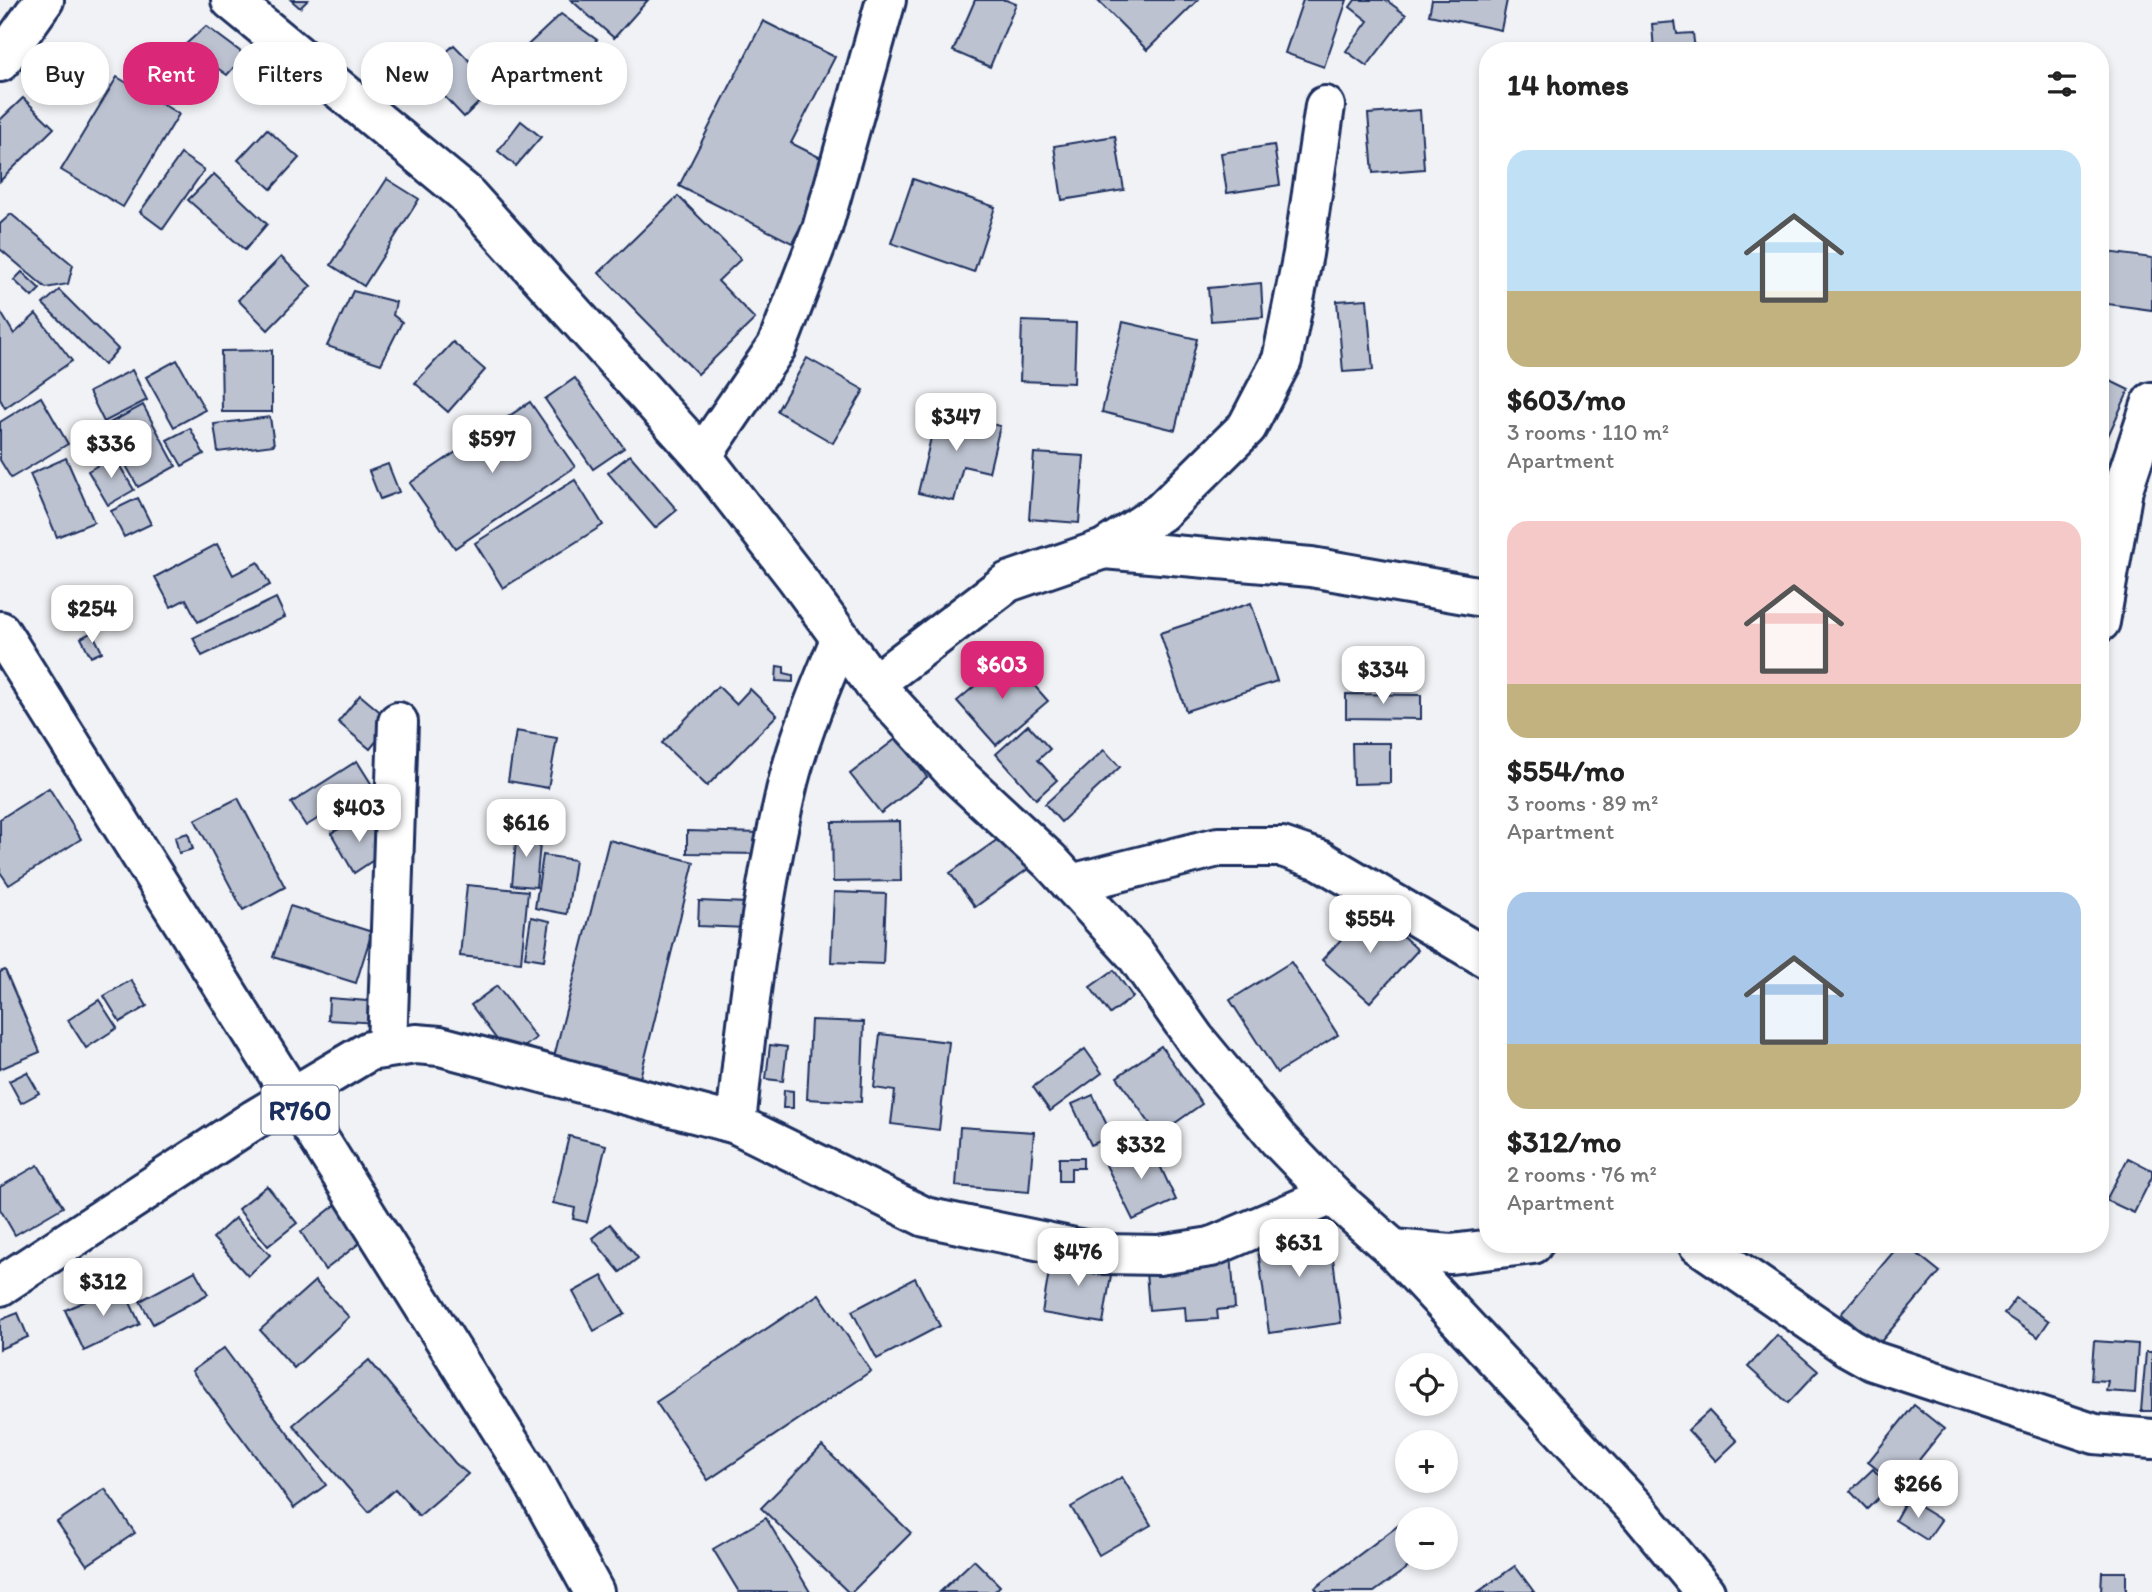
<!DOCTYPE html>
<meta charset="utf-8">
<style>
body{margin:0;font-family:Itim,sans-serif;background:#f2f2f2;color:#222;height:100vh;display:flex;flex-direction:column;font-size:26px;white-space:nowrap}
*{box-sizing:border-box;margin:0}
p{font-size:23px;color:#767676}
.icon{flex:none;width:38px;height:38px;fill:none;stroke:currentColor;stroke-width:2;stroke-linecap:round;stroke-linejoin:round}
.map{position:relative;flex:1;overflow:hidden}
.details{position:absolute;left:1479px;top:42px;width:630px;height:1211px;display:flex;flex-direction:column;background:#fff;border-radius:28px;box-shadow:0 4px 10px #0003}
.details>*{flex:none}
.top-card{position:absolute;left:21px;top:42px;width:665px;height:63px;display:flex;gap:14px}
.fabs{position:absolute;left:1395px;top:1353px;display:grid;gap:14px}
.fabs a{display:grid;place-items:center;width:63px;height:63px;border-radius:50%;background:#fff;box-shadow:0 4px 10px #0003;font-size:35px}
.price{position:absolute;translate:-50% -60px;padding:0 16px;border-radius:14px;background:#fff;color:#222;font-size:23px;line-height:46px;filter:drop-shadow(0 2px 4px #0008)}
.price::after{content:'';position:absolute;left:50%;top:42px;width:21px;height:16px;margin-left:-10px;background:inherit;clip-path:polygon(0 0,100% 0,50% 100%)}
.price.active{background:#db2777;color:#fff}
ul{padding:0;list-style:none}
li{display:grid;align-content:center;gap:14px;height:371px;padding:0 28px}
li span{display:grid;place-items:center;height:217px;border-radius:21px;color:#555}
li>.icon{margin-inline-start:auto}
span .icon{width:126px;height:126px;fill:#fffc;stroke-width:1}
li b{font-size:30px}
h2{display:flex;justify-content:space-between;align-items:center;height:84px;padding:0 28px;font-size:30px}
.pill{padding:0 24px;border-radius:28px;background:#fff;box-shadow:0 4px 10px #0003;font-size:24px;line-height:63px}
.pill.active{background:#db2777;color:#fff}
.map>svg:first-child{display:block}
.building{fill:#bcc2d0;stroke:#1b2f5e;stroke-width:2}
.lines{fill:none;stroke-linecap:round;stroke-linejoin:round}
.minor-casing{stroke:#1b2f5e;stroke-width:44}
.major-casing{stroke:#1b2f5e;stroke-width:44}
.minor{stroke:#fff;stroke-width:38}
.major{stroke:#fff;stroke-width:38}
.labels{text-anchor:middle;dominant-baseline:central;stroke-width:5;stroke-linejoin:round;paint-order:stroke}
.shield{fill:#fff;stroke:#5f6d8e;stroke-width:2}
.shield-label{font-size:28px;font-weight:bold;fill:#1b2f5e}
</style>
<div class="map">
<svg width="2152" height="1592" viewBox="0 0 2152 1592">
<rect width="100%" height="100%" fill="#f1f2f5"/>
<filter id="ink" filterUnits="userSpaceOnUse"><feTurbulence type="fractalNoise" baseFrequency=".0143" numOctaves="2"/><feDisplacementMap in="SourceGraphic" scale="14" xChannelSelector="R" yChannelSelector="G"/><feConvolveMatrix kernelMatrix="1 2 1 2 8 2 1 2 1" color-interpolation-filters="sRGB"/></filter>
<g filter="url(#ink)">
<g class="building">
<path d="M 291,0 L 308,0 L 300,8 Z"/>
<path d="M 571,0 L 648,0 L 614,38 Z"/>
<path d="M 975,0 L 1006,0 L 1016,4 L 990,67 L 953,51 Z"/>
<path d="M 1097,0 L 1198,0 L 1147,50 Z"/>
<path d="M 1303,0 L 1347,0 L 1324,67 L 1285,53 Z"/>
<path d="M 1355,0 L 1386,0 L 1406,15 L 1367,66 L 1346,51 L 1368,21 L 1350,7 Z"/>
<path d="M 1432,0 L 1507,0 L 1501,30 L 1429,15 Z"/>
<path d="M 561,14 L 597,40 L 539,100 L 501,70 Z"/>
<path d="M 763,21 L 835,57 L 791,143 L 833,164 L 792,243 L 679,186 Z"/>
<path d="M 1675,22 L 1677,34 L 1693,33 L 1695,51 L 1654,51 L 1652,24 Z"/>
<path d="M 206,26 L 245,55 L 227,75 L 185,45 Z"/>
<path d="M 454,45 L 495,87 L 464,117 L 423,74 Z"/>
<path d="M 117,77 L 179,114 L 123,207 L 61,170 Z"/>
<path d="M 23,98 L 54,128 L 0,181 L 0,120 Z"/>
<path d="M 1420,110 L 1424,169 L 1373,173 L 1368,114 Z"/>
<path d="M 521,121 L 541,137 L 516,166 L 498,151 Z"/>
<path d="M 267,129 L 299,158 L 271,189 L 238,160 Z"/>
<path d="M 1115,136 L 1124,190 L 1062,200 L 1054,146 Z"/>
<path d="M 1274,145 L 1280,185 L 1227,193 L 1221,153 Z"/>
<path d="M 181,154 L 204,170 L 163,229 L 140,212 Z"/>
<path d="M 214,174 L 267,224 L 245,250 L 188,200 Z"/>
<path d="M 387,179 L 419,199 L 364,286 L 331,265 Z"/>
<path d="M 913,179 L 995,207 L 974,272 L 891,243 Z"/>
<path d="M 678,196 L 741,259 L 718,281 L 755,319 L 698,374 L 599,273 Z"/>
<path d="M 11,214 L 73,265 L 68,284 L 46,288 L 0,249 L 0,224 Z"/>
<path d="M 2100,251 L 2152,258 L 2152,310 L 2100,303 Z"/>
<path d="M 281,257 L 311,286 L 268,330 L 238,300 Z"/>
<path d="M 22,272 L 40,289 L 32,297 L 14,280 Z"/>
<path d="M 1261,283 L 1263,317 L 1211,321 L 1208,288 Z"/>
<path d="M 59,290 L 118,349 L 104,365 L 43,304 Z"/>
<path d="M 353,291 L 396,302 L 393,315 L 402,322 L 381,364 L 327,346 Z"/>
<path d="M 1367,299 L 1373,370 L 1343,372 L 1337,301 Z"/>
<path d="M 0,311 L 14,334 L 36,314 L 72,361 L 5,408 L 0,399 Z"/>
<path d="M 1022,321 L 1076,323 L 1074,383 L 1020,381 Z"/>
<path d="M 1123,322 L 1197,339 L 1175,430 L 1102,412 Z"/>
<path d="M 453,342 L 485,370 L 448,412 L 415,383 Z"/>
<path d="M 272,350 L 272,412 L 222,412 L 221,351 Z"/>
<path d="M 807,358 L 864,390 L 833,443 L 777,411 Z"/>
<path d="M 177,360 L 205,410 L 174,427 L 146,377 Z"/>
<path d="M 132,370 L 147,400 L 104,422 L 89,392 Z"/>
<path d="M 2100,376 L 2129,390 L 2108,436 L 2100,432 Z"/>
<path d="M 575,378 L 624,448 L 593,469 L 545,399 Z"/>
<path d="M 41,397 L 68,444 L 11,478 L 0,460 L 0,422 Z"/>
<path d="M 530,402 L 575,467 L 455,548 L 410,483 Z"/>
<path d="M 143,405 L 176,466 L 138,487 L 104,426 Z"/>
<path d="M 937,412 L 1000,426 L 989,472 L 963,466 L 954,501 L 918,493 Z"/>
<path d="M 270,417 L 274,445 L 218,452 L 214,424 Z"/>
<path d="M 190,428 L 204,454 L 182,466 L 167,440 Z"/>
<path d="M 1034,453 L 1084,456 L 1079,523 L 1029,519 Z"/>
<path d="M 630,455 L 677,510 L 655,528 L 608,473 Z"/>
<path d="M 114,456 L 134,490 L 108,505 L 88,471 Z"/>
<path d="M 66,458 L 94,522 L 57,537 L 30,474 Z"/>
<path d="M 388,464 L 399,492 L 380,499 L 369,471 Z"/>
<path d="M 575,480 L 603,525 L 503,588 L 475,543 Z"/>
<path d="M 138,498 L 151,524 L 124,537 L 111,511 Z"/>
<path d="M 217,544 L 233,575 L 258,562 L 270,585 L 198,622 L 186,599 L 171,607 L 155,577 Z"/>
<path d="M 276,598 L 285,617 L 202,656 L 193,638 Z"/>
<path d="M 63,599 L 77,602 L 75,618 L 60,615 Z"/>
<path d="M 1251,603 L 1277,681 L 1186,711 L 1160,633 Z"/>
<path d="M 1484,612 L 1488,612 L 1488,639 L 1482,639 Z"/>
<path d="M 92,632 L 102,652 L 91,657 L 81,638 Z"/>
<path d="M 1009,657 L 1048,701 L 996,745 L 957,701 Z"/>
<path d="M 777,666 L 784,667 L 784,673 L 793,675 L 793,682 L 776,681 Z"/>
<path d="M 718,686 L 736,704 L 750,689 L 777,715 L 707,786 L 662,743 Z"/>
<path d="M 1346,694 L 1421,695 L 1421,719 L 1346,718 Z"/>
<path d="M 360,695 L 392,722 L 370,749 L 338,722 Z"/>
<path d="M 1028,725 L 1050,749 L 1038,760 L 1057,780 L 1036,799 L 996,754 Z"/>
<path d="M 516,731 L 557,738 L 548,788 L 508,781 Z"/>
<path d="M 897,738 L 927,777 L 881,813 L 850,774 Z"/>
<path d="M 1352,743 L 1390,743 L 1390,783 L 1353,784 Z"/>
<path d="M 1104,750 L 1120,767 L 1061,822 L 1045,804 Z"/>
<path d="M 357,761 L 372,785 L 306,826 L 291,803 Z"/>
<path d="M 49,788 L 81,839 L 9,885 L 0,872 L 0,819 Z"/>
<path d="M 238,798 L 285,887 L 243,910 L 195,820 Z"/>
<path d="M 365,816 L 387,851 L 354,873 L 331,833 Z"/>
<path d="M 900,821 L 901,881 L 833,882 L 832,822 Z"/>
<path d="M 517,830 L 541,833 L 536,887 L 512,885 Z"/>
<path d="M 687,831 L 761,833 L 761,854 L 687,853 Z"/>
<path d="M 188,833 L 193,849 L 179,853 L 175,837 Z"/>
<path d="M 1004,835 L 1028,869 L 975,907 L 950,873 Z"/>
<path d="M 609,840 L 694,862 L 639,1082 L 553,1061 Z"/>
<path d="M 543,855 L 575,860 L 567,914 L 535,908 Z"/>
<path d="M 467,885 L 528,891 L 521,962 L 460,956 Z"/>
<path d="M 834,892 L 886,894 L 883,964 L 831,962 Z"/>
<path d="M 699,901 L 748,903 L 747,928 L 698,926 Z"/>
<path d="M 290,906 L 372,932 L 356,983 L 273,957 Z"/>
<path d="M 1371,907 L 1418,950 L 1370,1002 L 1322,960 Z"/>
<path d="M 531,917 L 550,921 L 544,960 L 525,957 Z"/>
<path d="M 1291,962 L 1338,1035 L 1277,1073 L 1230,1000 Z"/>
<path d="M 5,970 L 40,1052 L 0,1069 L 0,972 Z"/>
<path d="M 1114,970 L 1133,997 L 1110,1014 L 1090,987 Z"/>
<path d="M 131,980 L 147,1006 L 120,1022 L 104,996 Z"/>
<path d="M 497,986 L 536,1038 L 510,1057 L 471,1005 Z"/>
<path d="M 329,998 L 380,1002 L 378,1023 L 328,1020 Z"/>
<path d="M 99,1000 L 117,1028 L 86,1048 L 68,1020 Z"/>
<path d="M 811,1020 L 864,1022 L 861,1102 L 807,1099 Z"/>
<path d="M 880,1034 L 949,1042 L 939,1130 L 891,1124 L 895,1091 L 874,1088 Z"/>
<path d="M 770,1045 L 787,1047 L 783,1081 L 766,1079 Z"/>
<path d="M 1161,1046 L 1202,1104 L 1158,1135 L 1117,1077 Z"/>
<path d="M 1085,1049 L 1102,1073 L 1050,1111 L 1033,1087 Z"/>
<path d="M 27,1072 L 39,1093 L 21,1103 L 9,1081 Z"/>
<path d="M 784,1090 L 793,1091 L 793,1108 L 783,1108 Z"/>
<path d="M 1093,1095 L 1112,1136 L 1091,1145 L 1072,1104 Z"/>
<path d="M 960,1127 L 1034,1132 L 1029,1192 L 956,1186 Z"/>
<path d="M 569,1136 L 606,1145 L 587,1222 L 573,1219 L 575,1208 L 553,1203 Z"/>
<path d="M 1149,1142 L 1176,1200 L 1133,1220 L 1105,1163 Z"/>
<path d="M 1059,1158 L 1083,1158 L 1083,1168 L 1071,1168 L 1071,1181 L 1059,1181 Z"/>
<path d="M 2128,1158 L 2152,1170 L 2152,1177 L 2134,1213 L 2106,1200 Z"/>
<path d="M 38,1165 L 63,1207 L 15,1235 L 0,1209 L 0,1187 Z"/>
<path d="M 267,1186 L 297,1223 L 268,1246 L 238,1209 Z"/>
<path d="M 338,1203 L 366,1238 L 325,1270 L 301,1232 Z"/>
<path d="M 235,1218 L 270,1255 L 248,1276 L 213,1238 Z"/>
<path d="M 610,1224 L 638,1258 L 620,1272 L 592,1238 Z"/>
<path d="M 1329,1226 L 1341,1323 L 1269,1333 L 1256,1235 Z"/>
<path d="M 1900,1244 L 1905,1244 L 1940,1272 L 1878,1345 L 1841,1314 Z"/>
<path d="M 1231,1253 L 1235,1308 L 1217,1310 L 1218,1319 L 1186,1321 L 1185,1307 L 1149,1310 L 1145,1259 Z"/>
<path d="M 1052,1254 L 1113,1263 L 1103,1323 L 1042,1313 Z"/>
<path d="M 195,1271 L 208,1294 L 153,1324 L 140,1301 Z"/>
<path d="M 602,1276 L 625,1314 L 594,1331 L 573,1292 Z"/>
<path d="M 915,1278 L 940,1326 L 877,1359 L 852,1311 Z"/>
<path d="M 315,1281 L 349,1317 L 294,1368 L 260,1330 Z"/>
<path d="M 122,1285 L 140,1324 L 84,1351 L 65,1310 Z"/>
<path d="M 819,1294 L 871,1371 L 708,1480 L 656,1402 Z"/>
<path d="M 2016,1298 L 2049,1321 L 2038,1337 L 2004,1314 Z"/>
<path d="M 18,1313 L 28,1337 L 0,1349 L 0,1320 Z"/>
<path d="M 1777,1335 L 1818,1371 L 1788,1403 L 1748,1367 Z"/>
<path d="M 2094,1341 L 2138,1344 L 2135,1393 L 2106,1391 L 2108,1381 L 2091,1380 Z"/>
<path d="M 224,1348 L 326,1485 L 294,1508 L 192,1371 Z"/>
<path d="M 2146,1352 L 2152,1352 L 2152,1411 L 2141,1411 Z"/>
<path d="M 369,1360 L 455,1463 L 468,1474 L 419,1516 L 395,1489 L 369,1512 L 293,1425 Z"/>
<path d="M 1914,1405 L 1944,1429 L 1898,1486 L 1868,1462 Z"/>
<path d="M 1709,1411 L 1737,1441 L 1716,1461 L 1688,1430 Z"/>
<path d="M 822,1446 L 911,1533 L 852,1592 L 848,1592 L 761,1508 Z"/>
<path d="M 1873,1469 L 1890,1487 L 1867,1509 L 1850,1491 Z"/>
<path d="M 1122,1477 L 1151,1525 L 1099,1555 L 1071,1507 Z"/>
<path d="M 105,1489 L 135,1533 L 87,1565 L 57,1522 Z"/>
<path d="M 1907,1499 L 1941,1520 L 1927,1540 L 1895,1520 Z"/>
<path d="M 766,1518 L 810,1592 L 739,1592 L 713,1549 Z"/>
<path d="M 1399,1525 L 1407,1536 L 1407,1558 L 1421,1558 L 1374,1592 L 1318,1592 L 1315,1588 Z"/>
<path d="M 974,1560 L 1000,1586 L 994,1592 L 940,1592 Z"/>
<path d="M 1515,1566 L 1534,1592 L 1478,1592 Z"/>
<path d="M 2102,1572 L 2126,1572 L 2126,1592 L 2101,1592 Z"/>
</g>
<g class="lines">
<g class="minor-casing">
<g id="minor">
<path d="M 231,0 L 465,193 L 702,456 L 796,577 L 874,684 L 954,772 L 1050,861 L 1136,955 L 1195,1039 L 1278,1139 L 1332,1195 L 1393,1249 L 1638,1511 L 1705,1592"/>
<path d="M 702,456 L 777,346 L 822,229 L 886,0"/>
<path d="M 1104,549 L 1311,567 L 1488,598"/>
<path d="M 2100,622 L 2123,489 L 2152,402"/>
<path d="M 874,684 L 1008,582 L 1104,549 L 1161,512 L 1247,427 L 1282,360 L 1303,254 L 1325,106"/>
<path d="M 1071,884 L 1218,847 L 1282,847 L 1320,860 L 1488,959"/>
<path d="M 387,1047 L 398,722"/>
<path d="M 736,1124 C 747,1013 761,901 786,791 C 798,739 820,689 840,640"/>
<path d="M 1698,1244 L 1848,1347 L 1873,1361 L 2095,1434 L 2152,1439"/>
<path d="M 1393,1249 L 1451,1254 L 1533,1244"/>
<path d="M 0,1286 L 255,1119 L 369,1051 L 416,1044 L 440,1046 L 736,1124 L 925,1217 L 1104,1254 L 1159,1255 L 1211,1247 L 1332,1195"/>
</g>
</g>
<g class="major-casing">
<g id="major">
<path d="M 0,62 L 44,0"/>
<path d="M 0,631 L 528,1472 L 594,1592"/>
</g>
</g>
<use href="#minor" class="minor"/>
<use href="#major" class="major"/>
</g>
</g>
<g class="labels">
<rect class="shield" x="261.5" y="1085.5" width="77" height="49" rx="5"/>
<g class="shield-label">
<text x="300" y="1110">R760</text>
</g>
</g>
</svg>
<div class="fabs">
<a><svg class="icon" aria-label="locate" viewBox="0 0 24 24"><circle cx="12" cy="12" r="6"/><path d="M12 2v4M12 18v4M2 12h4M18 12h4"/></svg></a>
<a>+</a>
<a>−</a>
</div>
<b class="price" style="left:956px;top:453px">$347</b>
<b class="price" style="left:492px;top:475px">$597</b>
<b class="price" style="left:111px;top:480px">$336</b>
<b class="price" style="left:92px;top:645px">$254</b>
<b class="price active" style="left:1002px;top:701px">$603</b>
<b class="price" style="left:1383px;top:706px">$334</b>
<b class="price" style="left:359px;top:844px">$403</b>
<b class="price" style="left:526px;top:859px">$616</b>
<b class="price" style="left:1370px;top:955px">$554</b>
<b class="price" style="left:1141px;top:1181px">$332</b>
<b class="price" style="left:1299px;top:1279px">$631</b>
<b class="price" style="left:1078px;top:1288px">$476</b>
<b class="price" style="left:103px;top:1318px">$312</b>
<b class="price" style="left:1918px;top:1520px">$266</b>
<div class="top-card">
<a class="pill">Buy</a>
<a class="pill active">Rent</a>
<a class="pill">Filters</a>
<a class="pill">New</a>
<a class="pill">Apartment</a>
</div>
<section class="details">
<h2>14 homes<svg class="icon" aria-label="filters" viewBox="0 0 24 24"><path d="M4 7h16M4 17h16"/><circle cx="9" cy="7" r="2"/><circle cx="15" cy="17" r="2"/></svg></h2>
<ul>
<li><span style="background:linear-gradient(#bfe0f5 65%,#c2b280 0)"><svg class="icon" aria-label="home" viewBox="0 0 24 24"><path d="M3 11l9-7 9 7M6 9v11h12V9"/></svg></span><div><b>$603/mo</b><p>3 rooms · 110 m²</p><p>Apartment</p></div></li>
<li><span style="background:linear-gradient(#f6c9c9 75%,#c2b280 0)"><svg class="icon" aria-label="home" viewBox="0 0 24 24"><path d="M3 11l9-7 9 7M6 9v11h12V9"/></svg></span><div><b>$554/mo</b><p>3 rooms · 89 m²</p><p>Apartment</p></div></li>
<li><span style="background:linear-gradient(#a9c7e8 70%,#c2b280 0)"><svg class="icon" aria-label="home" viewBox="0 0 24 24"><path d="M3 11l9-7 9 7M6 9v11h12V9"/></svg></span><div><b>$312/mo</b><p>2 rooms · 76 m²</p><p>Apartment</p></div></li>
</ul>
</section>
</div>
